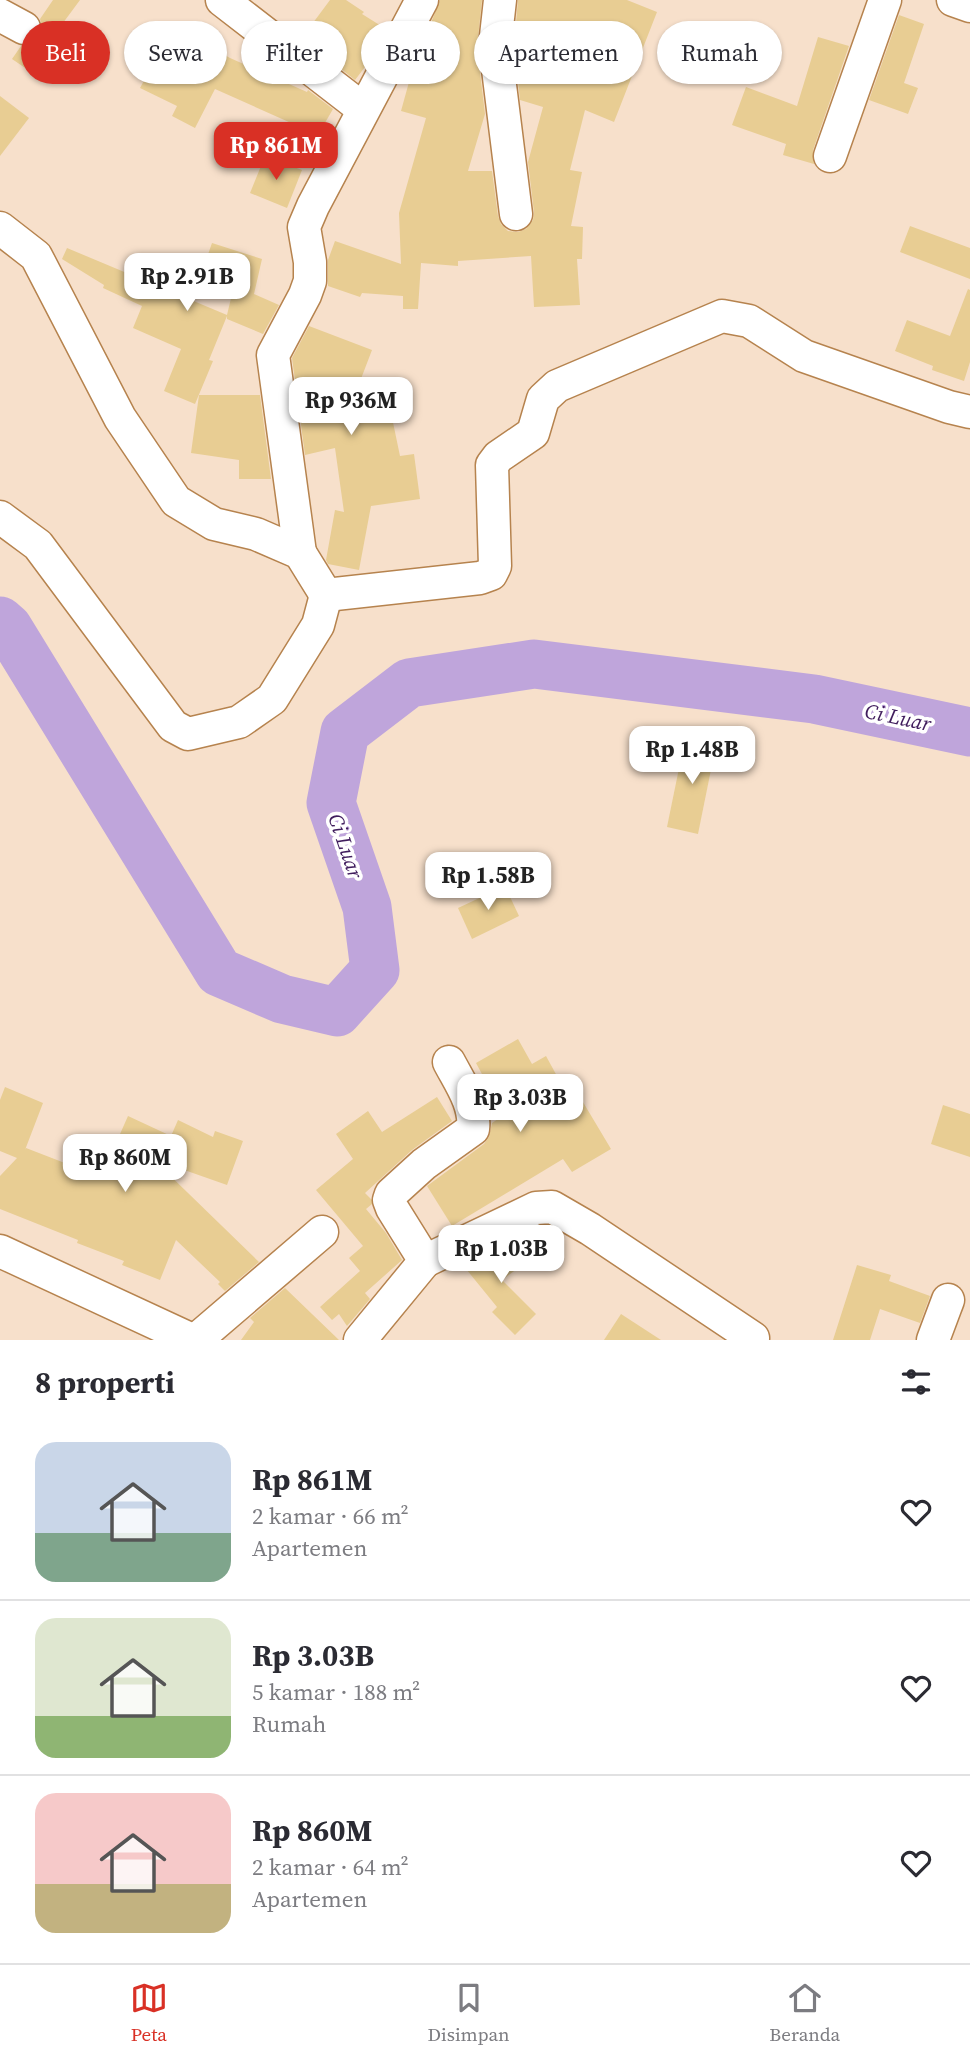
<!DOCTYPE html>
<html lang="id">
<meta charset="utf-8">
<style>
body{margin:0;font-family:"Source Serif 4",serif;background:#f7f7f7;color:#2b2b33;height:100vh;display:flex;flex-direction:column;font-size:26px;white-space:nowrap}
*{box-sizing:border-box;margin:0}
p{font-size:23px;color:#7c7c81}
.icon{flex:none;width:38px;height:38px;fill:none;stroke:currentColor;stroke-width:2;stroke-linecap:round;stroke-linejoin:round}
.map{position:relative;height:1340px;overflow:hidden}
.drawer{display:flex;flex-direction:column;background:#fff;flex:1}
.drawer>*{flex:none}
.hud{position:absolute;left:21px;top:21px;width:929px;height:63px;display:flex;gap:14px}
.price{position:absolute;translate:-50% -60px;padding:0 16px;border-radius:14px;background:#fff;color:#222;font-size:23px;line-height:46px;filter:drop-shadow(0 2px 4px #0008)}
.price::after{content:'';position:absolute;left:50%;top:42px;width:21px;height:16px;margin-left:-10px;background:inherit;clip-path:polygon(0 0,100% 0,50% 100%)}
.price.current{background:#d93025;color:#fff}
ul{padding:0;list-style:none}
li{display:flex;align-items:center;gap:21px;height:175px;padding:0 35px}
li+li{border-top:2px solid #e1e1e2}
li span{display:grid;place-items:center;flex:none;width:196px;height:140px;border-radius:21px;color:#555}
li>.icon{margin-inline-start:auto}
span .icon{width:84px;height:84px;fill:#fffc;stroke-width:1}
li b{font-size:30px}
h2{display:flex;justify-content:space-between;align-items:center;height:84px;padding:0 35px;font-size:30px}
.pill{padding:0 24px;border-radius:32px;background:#fff;box-shadow:0 2px 5px #0004;font-size:24px;line-height:63px}
.pill.current{background:#d93025;color:#fff}
.tabs{display:flex;justify-content:space-around;align-items:center;height:98px;border-top:2px solid #e1e1e2;background:#fff;font-size:19px;color:#7c7c81}
.tabs a{display:grid;justify-items:center;gap:4px}
.tabs .current{color:#d93025}
.map>svg:first-child{display:block}
.lines{fill:none;stroke-linecap:round;stroke-linejoin:round}
.river{stroke:#bfa5db;stroke-width:49}
.building{fill:#e8cd93}
.minor-casing{stroke:#b6834e;stroke-width:35}
.minor{stroke:#fff;stroke-width:32}
.labels{text-anchor:middle;dominant-baseline:central;stroke-width:7;stroke-linejoin:round;paint-order:stroke}
.water-label{font-size:21px;font-style:italic;fill:#401d5d;stroke:#fff}
</style>
<div class="map">
<svg width="970" height="1340" viewBox="0 0 970 1340">
<rect width="100%" height="100%" fill="#f7e0cb"/>
<g class="lines">
<path class="river" d="M 0,621 L 8,628 L 219,972 L 282,999 L 337,1012 L 375,970 L 367,907 L 331,803 L 345,732 L 409,683 L 534,664 L 814,699 L 970,732"/>
</g>
<g class="building">
<path d="M 53,0 L 80,0 L 43,50 L 51,56 L 37,76 L 12,59 L 21,46 L 33,44 L 40,37 L 42,28 L 40,19 Z"/>
<path d="M 330,0 L 346,0 L 364,12 L 362,14 L 386,29 L 368,63 L 355,80 L 335,64 L 338,60 L 304,35 Z"/>
<path d="M 440,0 L 482,0 L 477,47 L 485,114 L 468,171 L 492,171 L 498,216 L 501,224 L 508,231 L 518,232 L 526,229 L 533,220 L 534,212 L 528,162 L 543,107 L 520,100 L 514,45 L 518,0 L 627,0 L 657,12 L 614,122 L 585,110 L 570,170 L 582,172 L 571,226 L 583,227 L 582,259 L 577,259 L 580,305 L 534,307 L 531,256 L 458,261 L 458,266 L 421,263 L 418,309 L 403,309 L 403,296 L 362,293 L 360,297 L 328,286 L 328,260 L 335,241 L 401,264 L 399,213 L 426,118 L 401,111 L 409,82 L 402,77 L 417,49 L 420,51 Z"/>
<path d="M 899,15 L 924,24 L 904,83 L 918,88 L 908,114 L 869,100 Z"/>
<path d="M 818,37 L 849,46 L 813,150 L 814,164 L 783,155 L 786,144 L 732,125 L 746,87 L 797,106 Z"/>
<path d="M 207,45 L 230,58 L 307,92 L 308,90 L 333,109 L 318,135 L 215,89 L 195,128 L 172,116 L 177,106 L 140,88 L 153,64 L 189,82 Z"/>
<path d="M 0,96 L 29,118 L 0,156 Z"/>
<path d="M 265,156 L 302,170 L 287,208 L 250,193 Z"/>
<path d="M 910,226 L 970,248 L 970,279 L 900,252 Z"/>
<path d="M 212,243 L 262,259 L 254,294 L 279,305 L 263,334 L 227,319 L 227,316 L 209,360 L 213,361 L 195,404 L 164,391 L 181,349 L 133,328 L 142,306 L 103,288 L 104,285 L 62,259 L 67,248 L 227,315 L 237,273 L 205,263 Z"/>
<path d="M 968,289 L 970,290 L 970,362 L 964,381 L 932,370 L 933,366 L 895,351 L 907,320 L 950,336 Z"/>
<path d="M 309,326 L 372,350 L 359,384 L 384,379 L 400,456 L 414,454 L 420,499 L 371,506 L 359,570 L 328,564 L 326,560 L 335,510 L 344,512 L 335,448 L 305,455 L 292,358 Z"/>
<path d="M 199,395 L 260,395 L 271,479 L 239,479 L 239,460 L 191,453 Z"/>
<path d="M 685,739 L 716,745 L 698,834 L 667,827 Z"/>
<path d="M 505,886 L 519,916 L 472,939 L 458,908 Z"/>
<path d="M 518,1039 L 532,1064 L 546,1056 L 563,1087 L 571,1082 L 611,1149 L 572,1172 L 563,1159 L 452,1226 L 427,1186 L 484,1144 L 489,1137 L 492,1123 L 504,1115 L 476,1063 Z"/>
<path d="M 5,1087 L 43,1103 L 25,1150 L 26,1148 L 101,1177 L 128,1116 L 171,1136 L 178,1120 L 213,1137 L 215,1131 L 243,1141 L 227,1185 L 153,1159 L 259,1262 L 225,1291 L 218,1284 L 220,1282 L 176,1240 L 160,1280 L 122,1265 L 124,1261 L 77,1243 L 78,1240 L 0,1209 L 0,1176 L 17,1158 L 0,1151 L 0,1100 Z"/>
<path d="M 437,1097 L 452,1121 L 412,1150 L 365,1193 L 372,1200 L 372,1204 L 366,1209 L 386,1233 L 402,1260 L 365,1293 L 370,1299 L 347,1326 L 339,1314 L 332,1320 L 320,1307 L 360,1271 L 349,1258 L 363,1246 L 316,1190 L 353,1159 L 336,1134 L 368,1111 L 382,1132 Z"/>
<path d="M 943,1105 L 970,1114 L 970,1157 L 931,1144 Z"/>
<path d="M 508,1242 L 525,1263 L 502,1280 L 536,1314 L 515,1335 L 492,1312 L 497,1307 L 462,1264 Z"/>
<path d="M 857,1265 L 891,1275 L 889,1281 L 930,1296 L 920,1323 L 880,1309 L 870,1340 L 833,1340 Z"/>
<path d="M 285,1288 L 339,1340 L 241,1340 L 254,1322 L 250,1318 Z"/>
<path d="M 621,1314 L 661,1340 L 604,1340 Z"/>
</g>
<g class="lines">
<g class="minor-casing">
<g id="minor">
<path d="M 222,0 L 363,109"/>
<path d="M 500,0 L 495,45 L 516,214"/>
<path d="M 953,0 L 970,6"/>
<path d="M 0,15 L 24,28"/>
<path d="M 830,156 L 885,0"/>
<path d="M 0,228 L 36,256 L 120,418 L 176,501 L 214,524 L 256,534 L 300,553 L 326,595 L 480,578 L 491,574 L 495,566 L 492,465 L 498,457 L 533,433 L 543,399 L 557,386 L 722,316 L 749,321 L 804,356 L 949,407 L 970,412"/>
<path d="M 0,517 L 38,545 L 173,726 L 188,734 L 239,722 L 272,699 L 318,625 L 326,595"/>
<path d="M 300,553 L 273,355 L 305,295 L 310,281 L 310,262 L 304,227 L 313,206 L 422,0"/>
<path d="M 0,1251 L 192,1340"/>
<path d="M 425,1261 L 536,1208 L 552,1207 L 590,1229 L 753,1338"/>
<path d="M 196,1340 L 322,1232"/>
<path d="M 360,1340 L 425,1261 L 392,1208 L 389,1200 L 391,1194 L 424,1164 L 473,1129 C 476,1105 460,1083 449,1062"/>
<path d="M 933,1340 L 948,1300"/>
</g>
</g>
<use href="#minor" class="minor"/>
</g>
<g class="labels">
<g class="water-label">
<text transform="translate(898 717) rotate(12)">Ci Luar</text>
<text transform="translate(346 846) rotate(71)">Ci Luar</text>
</g>
</g>
</svg>
<b class="price current" style="left:276px;top:182px">Rp 861M</b>
<b class="price" style="left:187px;top:313px">Rp 2.91B</b>
<b class="price" style="left:351px;top:437px">Rp 936M</b>
<b class="price" style="left:692px;top:786px">Rp 1.48B</b>
<b class="price" style="left:488px;top:912px">Rp 1.58B</b>
<b class="price" style="left:520px;top:1134px">Rp 3.03B</b>
<b class="price" style="left:125px;top:1194px">Rp 860M</b>
<b class="price" style="left:501px;top:1285px">Rp 1.03B</b>
<div class="hud">
<a class="pill current">Beli</a>
<a class="pill">Sewa</a>
<a class="pill">Filter</a>
<a class="pill">Baru</a>
<a class="pill">Apartemen</a>
<a class="pill">Rumah</a>
</div>
</div>
<section class="drawer">
<h2>8 properti<svg class="icon" aria-label="filters" viewBox="0 0 24 24"><path d="M4 7h16M4 17h16"/><circle cx="9" cy="7" r="2"/><circle cx="15" cy="17" r="2"/></svg></h2>
<ul>
<li><span style="background:linear-gradient(#c9d6e8 65%,#7fa58c 0)"><svg class="icon" aria-label="home" viewBox="0 0 24 24"><path d="M3 11l9-7 9 7M6 9v11h12V9"/></svg></span><div><b>Rp 861M</b><p>2 kamar · 66 m²</p><p>Apartemen</p></div><svg class="icon" aria-label="heart" viewBox="0 0 24 24"><path d="M12 20l-8-8c-3-5 5-10 8-4 3-6 11-1 8 4z"/></svg></li>
<li><span style="background:linear-gradient(#dfe7d0 70%,#8fb573 0)"><svg class="icon" aria-label="home" viewBox="0 0 24 24"><path d="M3 11l9-7 9 7M6 9v11h12V9"/></svg></span><div><b>Rp 3.03B</b><p>5 kamar · 188 m²</p><p>Rumah</p></div><svg class="icon" aria-label="heart" viewBox="0 0 24 24"><path d="M12 20l-8-8c-3-5 5-10 8-4 3-6 11-1 8 4z"/></svg></li>
<li><span style="background:linear-gradient(#f6c9c9 65%,#c2b280 0)"><svg class="icon" aria-label="home" viewBox="0 0 24 24"><path d="M3 11l9-7 9 7M6 9v11h12V9"/></svg></span><div><b>Rp 860M</b><p>2 kamar · 64 m²</p><p>Apartemen</p></div><svg class="icon" aria-label="heart" viewBox="0 0 24 24"><path d="M12 20l-8-8c-3-5 5-10 8-4 3-6 11-1 8 4z"/></svg></li>
</ul>
</section>
<nav class="tabs">
<a class="current"><svg class="icon" aria-label="map" viewBox="0 0 24 24"><path d="M3 6l6-2 6 2 6-2v14l-6 2-6-2-6 2zM9 4v14M15 6v14"/></svg>Peta</a>
<a><svg class="icon" aria-label="saved" viewBox="0 0 24 24"><path d="M7 4h10v16l-5-4-5 4z"/></svg>Disimpan</a>
<a><svg class="icon" aria-label="home" viewBox="0 0 24 24"><path d="M3 11l9-7 9 7M6 9v11h12V9"/></svg>Beranda</a>
</nav>
